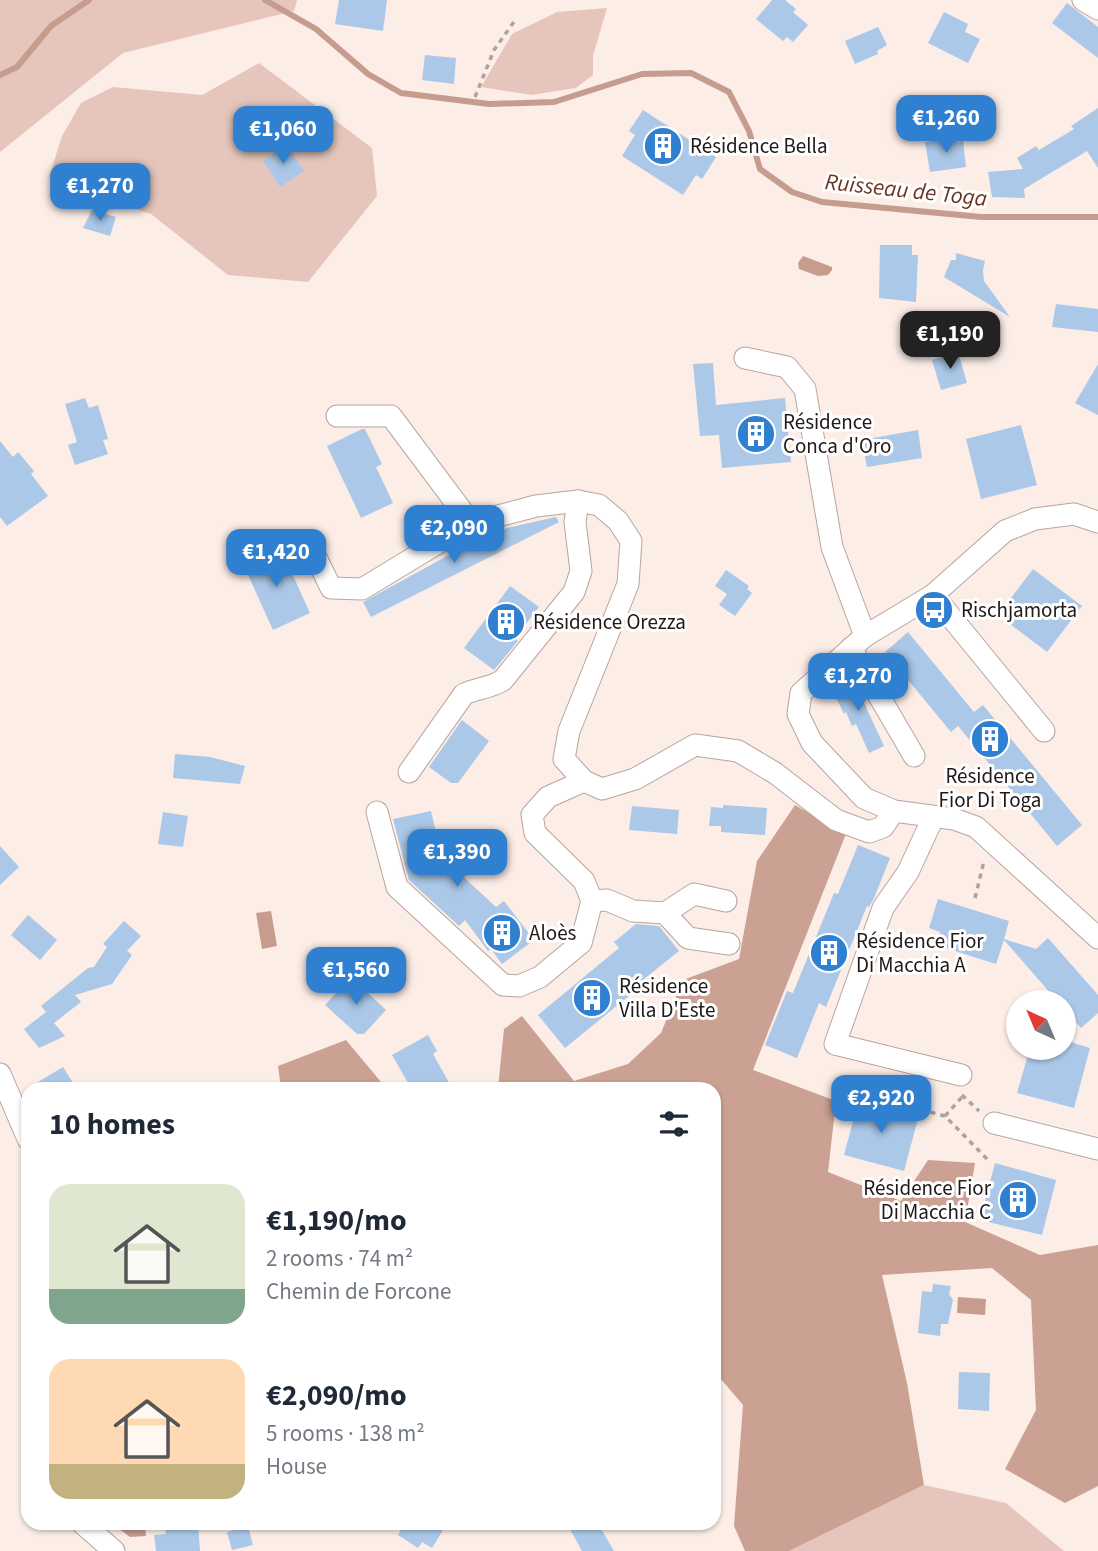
<!DOCTYPE html>
<meta charset="utf-8">
<style>
body{margin:0;font-family:"Source Sans 3",sans-serif;background:#f2f2f3;color:#1f2937;height:100vh;display:flex;flex-direction:column;font-size:26px;white-space:nowrap}
*{box-sizing:border-box;margin:0}
p{font-size:23px;color:#747a83}
.icon{flex:none;width:38px;height:38px;fill:none;stroke:currentColor;stroke-width:2;stroke-linecap:round;stroke-linejoin:round}
.map{position:relative;flex:1;overflow:hidden}
.drawer{position:absolute;left:21px;top:1082px;width:700px;height:448px;display:flex;flex-direction:column;background:#fff;border-radius:21px;box-shadow:0 2px 5px #0004}
.drawer>*{flex:none}
.needle{width:46px;rotate:316deg}
.buttons{position:absolute;left:1006px;top:990px;display:grid;gap:14px}
.buttons a{display:grid;place-items:center;width:70px;height:70px;border-radius:50%;background:#fff;box-shadow:0 2px 5px #0004;font-size:35px}
.price{position:absolute;translate:-50% -60px;padding:0 16px;border-radius:14px;background:#2f80d0;color:#fff;font-size:23px;line-height:46px;filter:drop-shadow(0 2px 4px #0008)}
.price::after{content:'';position:absolute;left:50%;top:42px;width:21px;height:16px;margin-left:-10px;background:inherit;clip-path:polygon(0 0,100% 0,50% 100%)}
.price.selected{background:#222;color:#fff}
ul{padding:0;list-style:none}
li{display:flex;align-items:center;gap:21px;height:175px;padding:0 28px}
li span{display:grid;place-items:center;flex:none;width:196px;height:140px;border-radius:21px;color:#555}
li>.icon{margin-inline-start:auto}
span .icon{width:84px;height:84px;fill:#fffc;stroke-width:1}
li b{font-size:30px}
h2{display:flex;justify-content:space-between;align-items:center;height:84px;padding:0 28px;font-size:30px}
.map>svg:first-child{display:block}
.green{fill:#e6c6bc}
.forest{fill:#cba193}
.water{fill:#c69c8e}
.lines{fill:none;stroke-linecap:round;stroke-linejoin:round}
.stream{stroke:#c69c8e;stroke-width:6}
.building{fill:#abc8e8}
.minor-casing{stroke:#b7a59f;stroke-width:23}
.path{stroke:#aea29d;stroke-width:3.5;stroke-dasharray:5 5;stroke-linecap:butt}
.minor{stroke:#fff;stroke-width:21}
.labels{text-anchor:middle;dominant-baseline:central;stroke-width:6;stroke-linejoin:round;paint-order:stroke}
.poi-label{font-size:21px;fill:#201917;stroke:#fff;text-anchor:start}
.water-label{font-size:23px;font-style:italic;fill:#6b3421;stroke:#fff}
</style>
<div class="map">
<svg width="1098" height="1551" viewBox="0 0 1098 1551">
<rect width="100%" height="100%" fill="#fcede7"/>
<g class="green">
<path d="M 0,0 L 297,0 L 294,11 L 123,53 L 0,152 Z"/>
<path d="M 607,8 L 593,56 L 593,75 L 576,88 L 531,95 L 481,87 L 512,34 L 557,12 Z"/>
<path d="M 259,63 L 372,148 L 377,196 L 308,282 L 228,275 L 151,214 L 49,177 L 62,136 L 81,103 L 113,87 L 202,95 Z"/>
<path d="M 924,1485 L 1006,1503 L 1064,1551 L 789,1551 Z"/>
</g>
<g class="forest">
<path d="M 795,805 L 846,834 L 753,1070 L 836,1101 L 828,1172 L 901,1201 L 928,1160 L 975,1163 L 965,1222 L 1040,1255 L 1098,1245 L 1098,1486 L 1065,1503 L 1005,1469 L 1036,1410 L 1031,1300 L 992,1268 L 882,1275 L 907,1383 L 924,1485 L 789,1551 L 745,1551 L 734,1526 L 743,1405 L 714,1371 L 714,1088 L 498,1088 L 504,1029 L 522,1016 L 574,1081 L 628,1064 L 661,1033 L 683,980 L 739,959 L 757,861 Z"/>
<path d="M 346,1040 L 386,1088 L 281,1088 L 278,1066 Z"/>
</g>
<g class="water">
<path d="M 803,256 L 832,267 L 832,270 L 828,275 L 818,276 L 799,269 L 798,263 Z"/>
<path d="M 271,911 L 277,946 L 262,949 L 256,913 Z"/>
<path d="M 958,1297 L 986,1299 L 985,1315 L 957,1313 Z"/>
<path d="M 114,1523 L 145,1523 L 146,1536 L 130,1537 L 113,1524 Z"/>
</g>
<g class="lines">
<g class="stream">
<path d="M 265,0 L 316,29 L 368,74 L 401,93 L 489,104 L 554,102 L 642,74 L 691,73 L 729,92 L 749,131 L 760,169 L 792,192 L 822,202 L 981,217 L 1098,217"/>
<path d="M 0,75 L 17,67 L 51,26 L 89,0"/>
</g>
</g>
<g class="building">
<path d="M 339,0 L 387,0 L 383,31 L 335,24 Z"/>
<path d="M 772,0 L 785,0 L 796,9 L 793,12 L 808,25 L 793,42 L 787,37 L 783,41 L 756,19 Z"/>
<path d="M 1067,3 L 1098,27 L 1098,58 L 1052,23 Z"/>
<path d="M 944,12 L 968,24 L 965,32 L 980,39 L 968,63 L 928,43 Z"/>
<path d="M 878,27 L 887,45 L 877,51 L 878,54 L 855,64 L 845,41 Z"/>
<path d="M 425,55 L 456,58 L 454,84 L 422,80 Z"/>
<path d="M 1098,108 L 1098,168 L 1087,151 L 1024,189 L 1025,198 L 992,197 L 988,172 L 1023,169 L 1017,158 L 1036,146 L 1039,150 L 1074,129 L 1071,126 Z"/>
<path d="M 643,110 L 716,157 L 702,179 L 696,175 L 683,195 L 622,156 L 635,135 L 629,131 Z"/>
<path d="M 956,139 L 957,142 L 963,141 L 966,167 L 930,172 L 925,142 Z"/>
<path d="M 286,145 L 304,171 L 280,187 L 263,161 Z"/>
<path d="M 92,210 L 116,217 L 110,236 L 83,228 Z"/>
<path d="M 880,245 L 912,245 L 912,255 L 918,255 L 916,302 L 879,298 Z"/>
<path d="M 956,253 L 985,261 L 983,270 L 984,281 L 1010,317 L 944,277 L 951,260 L 956,260 Z"/>
<path d="M 1056,304 L 1098,309 L 1098,332 L 1052,327 Z"/>
<path d="M 958,352 L 967,383 L 941,390 L 932,360 Z"/>
<path d="M 713,363 L 716,405 L 785,398 L 791,462 L 722,468 L 719,435 L 700,436 L 693,364 Z"/>
<path d="M 1098,364 L 1098,415 L 1075,403 Z"/>
<path d="M 85,398 L 89,408 L 98,405 L 108,439 L 103,440 L 108,454 L 75,465 L 68,445 L 77,442 L 65,404 Z"/>
<path d="M 1021,425 L 1037,485 L 981,499 L 966,439 Z"/>
<path d="M 362,429 L 365,429 L 382,464 L 376,467 L 393,503 L 361,518 L 327,446 Z"/>
<path d="M 918,430 L 922,458 L 867,467 L 862,440 Z"/>
<path d="M 0,441 L 13,457 L 18,452 L 34,471 L 31,474 L 48,496 L 7,526 L 0,517 Z"/>
<path d="M 556,517 L 559,522 L 371,617 L 363,602 L 449,555 L 450,557 L 507,528 Z"/>
<path d="M 280,547 L 310,613 L 273,630 L 243,564 Z"/>
<path d="M 1033,569 L 1082,606 L 1047,652 L 998,615 Z"/>
<path d="M 726,570 L 749,586 L 747,589 L 752,593 L 735,616 L 719,605 L 727,594 L 715,586 Z"/>
<path d="M 510,586 L 539,607 L 515,638 L 518,641 L 494,670 L 464,648 Z"/>
<path d="M 908,632 L 974,712 L 983,705 L 1082,825 L 1057,846 L 958,726 L 951,732 L 885,652 Z"/>
<path d="M 852,677 L 884,746 L 869,753 L 856,724 L 852,726 L 846,712 L 844,714 L 831,687 Z"/>
<path d="M 462,720 L 489,741 L 458,783 L 451,783 L 429,767 Z"/>
<path d="M 175,754 L 210,757 L 245,766 L 240,784 L 173,778 Z"/>
<path d="M 723,805 L 767,808 L 765,835 L 721,832 L 721,826 L 709,826 L 711,807 L 723,808 Z"/>
<path d="M 632,806 L 679,810 L 677,834 L 629,830 Z"/>
<path d="M 431,811 L 440,849 L 446,855 L 443,858 L 496,907 L 504,901 L 534,940 L 502,964 L 491,949 L 488,951 L 465,920 L 459,926 L 409,880 L 393,819 Z"/>
<path d="M 163,812 L 188,816 L 183,847 L 158,844 Z"/>
<path d="M 858,845 L 890,858 L 874,898 L 869,907 L 867,906 L 826,1007 L 819,1003 L 797,1058 L 765,1045 L 787,991 L 793,993 L 834,893 L 838,894 Z"/>
<path d="M 0,846 L 19,867 L 0,885 Z"/>
<path d="M 938,899 L 1009,921 L 1004,939 L 1036,949 L 1048,938 L 1098,995 L 1098,1013 L 1081,1028 L 1064,1008 L 1064,1003 L 1059,1003 L 1004,940 L 996,964 L 936,945 L 940,932 L 929,928 Z"/>
<path d="M 28,915 L 57,940 L 40,960 L 11,935 Z"/>
<path d="M 124,921 L 141,936 L 127,951 L 132,955 L 112,984 L 75,995 L 81,1002 L 54,1023 L 65,1036 L 39,1048 L 24,1029 L 46,1012 L 41,1006 L 88,968 L 94,967 L 107,947 L 103,944 Z"/>
<path d="M 636,924 L 659,926 L 679,951 L 644,979 L 646,982 L 565,1048 L 538,1015 L 619,948 L 614,942 Z"/>
<path d="M 351,977 L 386,1010 L 364,1034 L 357,1034 L 325,1005 Z"/>
<path d="M 428,1035 L 437,1051 L 433,1054 L 452,1088 L 411,1088 L 392,1055 Z"/>
<path d="M 1064,1040 L 1090,1048 L 1074,1108 L 1017,1093 L 1030,1048 L 1064,1048 Z"/>
<path d="M 63,1067 L 76,1088 L 28,1088 Z"/>
<path d="M 859,1099 L 919,1115 L 904,1171 L 844,1155 Z"/>
<path d="M 995,1163 L 1056,1180 L 1042,1235 L 980,1220 Z"/>
<path d="M 933,1284 L 951,1286 L 949,1294 L 953,1300 L 948,1324 L 941,1324 L 940,1336 L 918,1333 L 922,1291 L 932,1292 Z"/>
<path d="M 959,1372 L 990,1373 L 989,1411 L 958,1409 Z"/>
<path d="M 165,1522 L 198,1522 L 200,1551 L 156,1551 L 154,1535 L 166,1534 Z"/>
<path d="M 405,1522 L 448,1522 L 432,1548 L 422,1542 L 418,1548 L 398,1535 Z"/>
<path d="M 566,1522 L 597,1522 L 614,1551 L 582,1551 Z"/>
<path d="M 248,1526 L 253,1545 L 232,1550 L 227,1532 Z"/>
</g>
<g class="lines">
<g class="minor-casing">
<g id="minor">
<path d="M 1083,0 L 1098,9"/>
<path d="M 745,358 L 787,367 L 805,389 L 832,547 L 865,636"/>
<path d="M 337,416 L 391,416 L 471,523"/>
<path d="M 1098,522 L 1074,514 L 1035,519 L 1005,531 L 933,595 L 865,636 L 801,693 L 798,714 L 812,743 L 864,798 L 894,811 L 954,819 L 976,827 L 1098,938"/>
<path d="M 308,541 L 331,588 L 362,589 L 471,523 L 536,506 L 578,501 L 599,505 L 618,521 L 631,541 L 628,584 L 569,731 L 564,759 L 584,781 L 602,789 L 635,779 L 695,745 L 738,751 L 775,773 L 836,820 L 869,832 L 883,827 L 894,811"/>
<path d="M 933,595 L 1044,731"/>
<path d="M 851,648 L 914,756"/>
<path d="M 409,772 L 464,694 C 478,688 491,688 503,680 L 574,592 L 581,571 L 575,522 L 578,501"/>
<path d="M 584,781 L 548,797 L 532,815 L 535,833 L 584,881 L 592,901"/>
<path d="M 377,812 L 397,887 L 503,985 L 519,986 L 540,977 L 581,943 L 592,901"/>
<path d="M 933,818 L 908,872 L 883,908 L 835,1044 L 961,1075"/>
<path d="M 592,901 L 607,900 L 633,911 L 665,913 L 688,938 L 729,944"/>
<path d="M 665,913 L 694,894 L 726,901"/>
<path d="M 0,1074 L 28,1139"/>
<path d="M 994,1123 L 1098,1149"/>
<path d="M 81,1522 L 114,1551"/>
</g>
</g>
<g class="path">
<path d="M 475,97 L 494,50 L 516,19"/>
<path d="M 975,898 L 984,861"/>
<path d="M 863,1094 L 945,1116 L 989,1161"/>
<path d="M 962,1095 L 979,1111"/>
<path d="M 945,1116 L 962,1097"/>
</g>
<use href="#minor" class="minor"/>
</g>
<defs>
<g id="building-disc" transform="scale(2.0125)"><circle r="9.5" fill="#2f80d0" stroke="#fff"/><path d="M-4-6H4V6H1V3H-1V6H-4ZM-2.5-4.3h1.7v1.8h-1.7ZM.8-4.3h1.7v1.8H.8ZM-2.5-1h1.7V.8h-1.7ZM.8-1h1.7V.8H.8Z" fill="#fff"/></g>
<g id="bus-disc" transform="scale(2.0125)"><circle r="9.5" fill="#2f80d0" stroke="#fff"/><path d="M-5-6H5V4H4V6H2V4H-2V6H-4V4H-5ZM-3.5-4V0h7V-4ZM-3.5 1.2v1.5H-2V1.2ZM2 1.2v1.5H3.5V1.2Z" fill="#fff"/></g>
</defs>
<g fill-rule="evenodd">
<use href="#building-disc" x="663" y="146"/>
<use href="#building-disc" x="756" y="434"/>
<use href="#bus-disc" x="934" y="610"/>
<use href="#building-disc" x="506" y="622"/>
<use href="#building-disc" x="990" y="739"/>
<use href="#building-disc" x="502" y="933"/>
<use href="#building-disc" x="829" y="953"/>
<use href="#building-disc" x="592" y="998"/>
<use href="#building-disc" x="1018" y="1200"/>
</g>
<g class="labels">
<g class="poi-label">
<text x="690" y="146">Résidence Bella</text>
<text x="783" y="422">Résidence<tspan x="783" dy="24">Conca d'Oro</tspan></text>
<text x="961" y="610">Rischjamorta</text>
<text x="533" y="622">Résidence Orezza</text>
<text x="990" y="776" text-anchor="middle">Résidence<tspan x="990" dy="24">Fior Di Toga</tspan></text>
<text x="529" y="933">Aloès</text>
<text x="856" y="941">Résidence Fior<tspan x="856" dy="24">Di Macchia A</tspan></text>
<text x="619" y="986">Résidence<tspan x="619" dy="24">Villa D'Este</tspan></text>
<text x="991" y="1188" text-anchor="end">Résidence Fior<tspan x="991" dy="24">Di Macchia C</tspan></text>
</g>
<g class="water-label">
<text transform="translate(906 190) rotate(6)">Ruisseau de Toga</text>
</g>
</g>
</svg>
<div class="buttons">
<a><svg class="needle" viewBox="-14 -14 28 28"><path d="M0-13l5 13h-10z" fill="#e53935"/><path d="M0 13l5-13h-10z" fill="#747a83"/></svg></a>
</div>
<b class="price" style="left:946px;top:155px">€1,260</b>
<b class="price" style="left:283px;top:166px">€1,060</b>
<b class="price" style="left:100px;top:223px">€1,270</b>
<b class="price selected" style="left:950px;top:371px">€1,190</b>
<b class="price" style="left:454px;top:565px">€2,090</b>
<b class="price" style="left:276px;top:589px">€1,420</b>
<b class="price" style="left:858px;top:713px">€1,270</b>
<b class="price" style="left:457px;top:889px">€1,390</b>
<b class="price" style="left:356px;top:1007px">€1,560</b>
<b class="price" style="left:881px;top:1135px">€2,920</b>
<section class="drawer">
<h2>10 homes<svg class="icon" aria-label="filters" viewBox="0 0 24 24"><path d="M4 7h16M4 17h16"/><circle cx="9" cy="7" r="2"/><circle cx="15" cy="17" r="2"/></svg></h2>
<ul>
<li><span style="background:linear-gradient(#dfe7d0 75%,#7fa58c 0)"><svg class="icon" aria-label="home" viewBox="0 0 24 24"><path d="M3 11l9-7 9 7M6 9v11h12V9"/></svg></span><div><b>€1,190/mo</b><p>2 rooms · 74 m²</p><p>Chemin de Forcone</p></div></li>
<li><span style="background:linear-gradient(#ffd9b3 75%,#c2b280 0)"><svg class="icon" aria-label="home" viewBox="0 0 24 24"><path d="M3 11l9-7 9 7M6 9v11h12V9"/></svg></span><div><b>€2,090/mo</b><p>5 rooms · 138 m²</p><p>House</p></div></li>
</ul>
</section>
</div>
